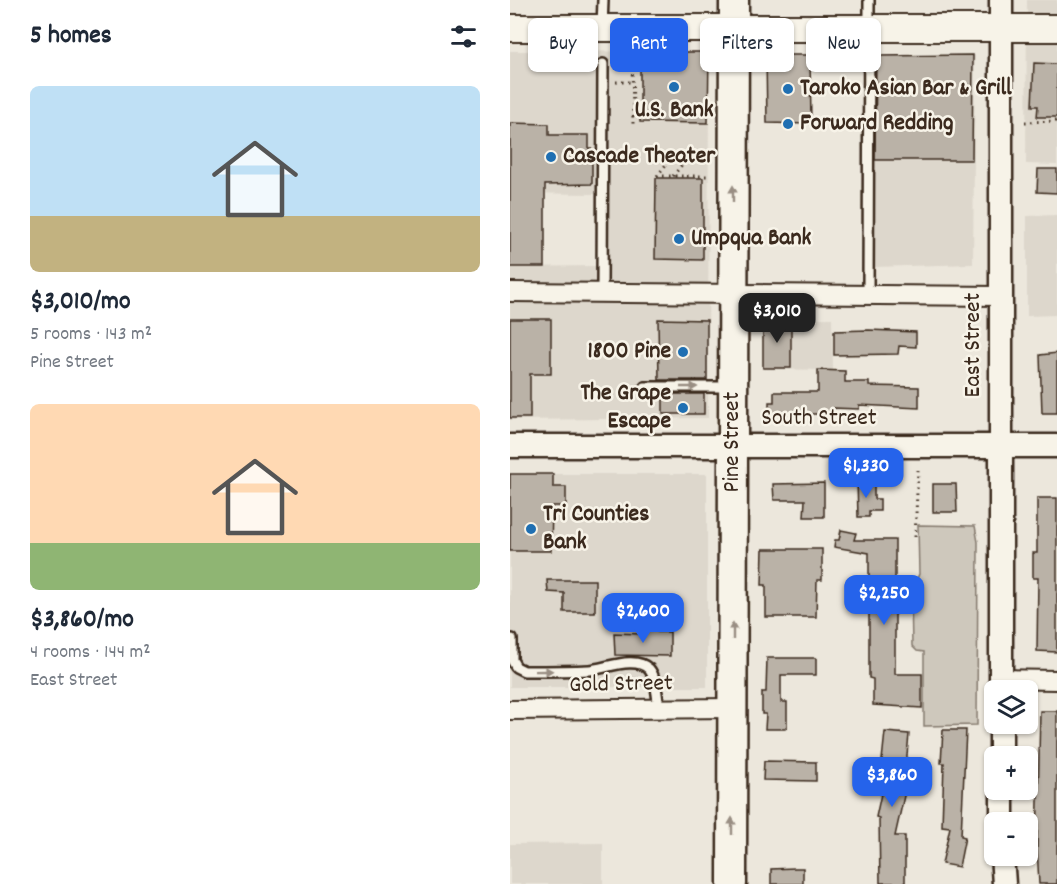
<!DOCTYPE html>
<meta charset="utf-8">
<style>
body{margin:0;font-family:Dekko,sans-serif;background:#f6f6f7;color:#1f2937;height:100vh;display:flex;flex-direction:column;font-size:22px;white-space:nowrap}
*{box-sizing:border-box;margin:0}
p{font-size:20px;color:#747a83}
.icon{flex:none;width:33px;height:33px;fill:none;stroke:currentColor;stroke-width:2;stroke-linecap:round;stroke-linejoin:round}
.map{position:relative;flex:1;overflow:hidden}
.sheet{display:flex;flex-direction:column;background:#fff;width:510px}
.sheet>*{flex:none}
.hud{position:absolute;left:18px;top:18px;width:438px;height:54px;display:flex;gap:12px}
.buttons{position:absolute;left:474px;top:680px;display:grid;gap:12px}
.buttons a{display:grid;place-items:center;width:54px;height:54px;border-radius:9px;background:#fff;box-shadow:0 2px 4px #0004;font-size:30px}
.price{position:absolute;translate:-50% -51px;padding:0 14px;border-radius:12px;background:#2563eb;color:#fff;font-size:20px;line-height:39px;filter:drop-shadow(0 2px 3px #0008)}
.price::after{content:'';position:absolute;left:50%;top:36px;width:18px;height:14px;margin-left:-9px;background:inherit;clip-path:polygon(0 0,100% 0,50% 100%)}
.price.selected{background:#222;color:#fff}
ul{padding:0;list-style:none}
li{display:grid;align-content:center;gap:12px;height:318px;padding:0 30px}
li span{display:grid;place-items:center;height:186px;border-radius:9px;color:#555}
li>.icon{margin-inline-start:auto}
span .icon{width:108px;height:108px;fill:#fffc;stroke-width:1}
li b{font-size:26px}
h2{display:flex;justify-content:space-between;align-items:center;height:72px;padding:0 30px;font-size:26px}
.chip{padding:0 21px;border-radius:9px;background:#fff;box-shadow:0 2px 4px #0004;font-size:21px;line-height:54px}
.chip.selected{background:#2563eb;color:#fff}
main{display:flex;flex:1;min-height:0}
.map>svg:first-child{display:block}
.built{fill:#ddd7cc}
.green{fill:#cec8bc;stroke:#84796d;stroke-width:1.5}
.building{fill:#bab2a7;stroke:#3b2a1e;stroke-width:1.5}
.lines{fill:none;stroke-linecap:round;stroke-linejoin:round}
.service-casing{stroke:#3b2a1e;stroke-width:14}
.minor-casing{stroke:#3b2a1e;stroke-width:22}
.tertiary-casing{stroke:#3b2a1e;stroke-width:27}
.secondary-casing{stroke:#3b2a1e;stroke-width:30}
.primary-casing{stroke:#3b2a1e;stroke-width:33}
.path{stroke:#3b2a1e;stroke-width:3;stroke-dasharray:1.5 4.5;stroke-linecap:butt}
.service{stroke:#f7f3e8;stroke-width:9}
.minor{stroke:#f7f3e8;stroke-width:18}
.tertiary{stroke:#f7f3e8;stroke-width:22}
.secondary{stroke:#f7f3e8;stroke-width:26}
.primary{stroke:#f7f3e8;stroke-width:28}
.oneway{fill:#998e83}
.poi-dot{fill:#1f6fb2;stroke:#f7f3e8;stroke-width:2}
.labels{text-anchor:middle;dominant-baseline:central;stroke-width:5;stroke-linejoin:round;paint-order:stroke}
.poi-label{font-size:24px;font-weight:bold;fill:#3b2a1e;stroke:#f7f3e8;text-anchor:start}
.street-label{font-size:24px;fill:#3b2a1e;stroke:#f7f3e8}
</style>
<main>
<section class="sheet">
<h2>5 homes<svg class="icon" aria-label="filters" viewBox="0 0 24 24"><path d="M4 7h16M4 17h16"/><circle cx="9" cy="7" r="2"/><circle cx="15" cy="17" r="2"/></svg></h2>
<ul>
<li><span style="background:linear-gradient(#bfe0f5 70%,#c2b280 0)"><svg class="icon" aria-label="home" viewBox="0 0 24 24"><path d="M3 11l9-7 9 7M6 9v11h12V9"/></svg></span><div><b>$3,010/mo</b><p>5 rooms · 143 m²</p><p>Pine Street</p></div></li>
<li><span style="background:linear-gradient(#ffd9b3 75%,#8fb573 0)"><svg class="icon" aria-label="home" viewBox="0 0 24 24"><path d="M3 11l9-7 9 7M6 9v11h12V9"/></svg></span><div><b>$3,860/mo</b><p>4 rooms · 144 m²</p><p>East Street</p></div></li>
</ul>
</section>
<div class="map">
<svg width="547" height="884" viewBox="0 0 547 884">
<rect width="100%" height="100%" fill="#ece7dc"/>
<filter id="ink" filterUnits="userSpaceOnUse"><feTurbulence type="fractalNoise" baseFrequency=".0167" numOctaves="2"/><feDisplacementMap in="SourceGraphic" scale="12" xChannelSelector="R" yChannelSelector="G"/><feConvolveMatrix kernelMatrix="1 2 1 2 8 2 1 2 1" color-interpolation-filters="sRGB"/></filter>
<g filter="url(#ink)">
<g class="built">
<path d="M 517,0 L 547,0 L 547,165 L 516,164 Z"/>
<path d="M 0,51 L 199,52 L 198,418 L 0,420 L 0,267 L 87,266 L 86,194 L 0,193 Z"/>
<path d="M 465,55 L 463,264 L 364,267 L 365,56 Z"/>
<path d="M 547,215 L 547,315 L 517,316 L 517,216 Z"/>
<path d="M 322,318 L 323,370 L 253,369 L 253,319 Z"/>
<rect x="0" y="474" width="197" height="213"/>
<path d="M 93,843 L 93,884 L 0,884 L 0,844 Z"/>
</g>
<path class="green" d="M 408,525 L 465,526 L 468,542 L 467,725 L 414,726 L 414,652 L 407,651 L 402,646 L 401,592 L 409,574 Z"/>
<g class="building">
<path d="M 130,52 L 199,52 L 198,123 L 130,122 Z"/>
<path d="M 256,55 L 300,55 L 301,124 L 257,123 Z"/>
<path d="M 463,55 L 462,160 L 365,160 L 366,56 Z"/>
<path d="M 524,63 L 547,64 L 547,117 L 527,117 L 528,106 L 522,106 Z"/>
<path d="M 0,123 L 39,124 L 39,135 L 79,135 L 79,149 L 82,149 L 82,184 L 35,185 L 35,267 L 0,267 Z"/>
<path d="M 528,169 L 547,169 L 547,193 L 527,192 Z"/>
<path d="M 146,178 L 193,178 L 193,260 L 145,259 Z"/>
<path d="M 0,319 L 41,319 L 41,374 L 20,374 L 20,418 L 0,418 Z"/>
<path d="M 148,319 L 197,320 L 197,380 L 149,380 Z"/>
<rect x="253" y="320" width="28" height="48"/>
<path d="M 359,330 L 406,332 L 406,347 L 389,346 L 388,354 L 324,355 L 324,331 Z"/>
<path d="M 547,353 L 547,413 L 532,413 L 530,355 Z"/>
<path d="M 308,370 L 335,371 L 335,382 L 359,382 L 359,386 L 409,387 L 409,408 L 349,405 L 349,409 L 323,408 L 323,414 L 259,414 L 259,402 L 264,402 L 264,392 L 308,392 Z"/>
<rect x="153" y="394" width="41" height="20"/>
<path d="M 0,474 L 43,474 L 43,487 L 56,487 L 56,506 L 42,506 L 41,551 L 0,551 Z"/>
<path d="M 347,479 L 358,479 L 358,485 L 364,485 L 364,499 L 370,499 L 370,511 L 359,511 L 359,517 L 348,517 Z"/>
<path d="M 314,483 L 314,517 L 294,517 L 295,500 L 264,500 L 263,484 Z"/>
<path d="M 423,484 L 446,484 L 447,512 L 423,512 Z"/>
<path d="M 527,498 L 547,498 L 547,652 L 527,651 L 528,578 L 523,578 L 523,553 L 527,553 Z"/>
<path d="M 331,530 L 346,533 L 344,540 L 385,540 L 385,674 L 412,674 L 412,708 L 363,705 L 363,679 L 359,678 L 359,553 L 324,547 L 325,540 L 329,540 Z"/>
<path d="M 253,549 L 312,549 L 312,580 L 307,580 L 306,617 L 256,617 L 256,585 L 252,585 Z"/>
<path d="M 37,580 L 85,580 L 85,612 L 54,612 L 54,593 L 38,592 Z"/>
<path d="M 132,630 L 149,630 L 148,632 L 160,632 L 160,656 L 105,655 L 104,633 L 132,634 Z"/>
<path d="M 257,658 L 306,658 L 306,675 L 271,675 L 271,702 L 277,702 L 277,727 L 275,729 L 255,729 L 256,714 L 252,714 L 252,692 L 256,692 Z"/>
<path d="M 530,711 L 547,711 L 547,884 L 529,884 L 527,847 Z"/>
<path d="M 433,730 L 456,730 L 451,836 L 455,837 L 449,867 L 432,864 L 440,827 L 432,826 L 434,763 L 431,763 Z"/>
<path d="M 375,732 L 399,734 L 394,787 L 396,787 L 385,836 L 395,836 L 395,883 L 370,883 L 369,818 L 366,817 L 374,780 L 370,779 Z"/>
<path d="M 254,761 L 306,762 L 306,781 L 253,780 Z"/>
<path d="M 285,868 L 293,868 L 293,884 L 261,884 L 261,869 Z"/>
</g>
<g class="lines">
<g class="service-casing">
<g id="service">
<path d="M 92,28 L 93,0"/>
<path d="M 92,292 L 93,64"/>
<path d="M 358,296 L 359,0"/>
<path d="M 135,387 L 219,387"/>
<path d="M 2,639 L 2,660 L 6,667 L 14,671 C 36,671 58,671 79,670 C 95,669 125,655 139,669 C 147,678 147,698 149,709"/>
</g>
</g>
<g class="minor-casing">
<g id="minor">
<path d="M 0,292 L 491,296"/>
<path d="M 491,679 L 547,680"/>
<path d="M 0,710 L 223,708"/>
</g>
</g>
<g class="tertiary-casing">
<g id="tertiary">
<path d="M 0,446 L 547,446"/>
<path d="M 491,690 L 491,0"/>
<path d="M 491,723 L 491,756"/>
<path d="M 492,789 L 492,822"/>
<path d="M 492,855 L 494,884"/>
</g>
</g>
<g class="secondary-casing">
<path id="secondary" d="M 0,28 L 547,28"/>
</g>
<g class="primary-casing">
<path id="primary" d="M 222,884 L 224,0"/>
</g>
<g class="path">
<path d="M 122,50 L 123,124"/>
<path d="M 106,82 L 122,82"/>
<path d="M 515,122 L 547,121"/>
<path d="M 147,176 L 201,176"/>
<path d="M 147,176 L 158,162"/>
<path d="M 163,176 L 174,162"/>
<path d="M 405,537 L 408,470"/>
</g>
<use href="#service" class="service"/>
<use href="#minor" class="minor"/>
<use href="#tertiary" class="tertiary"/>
<use href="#secondary" class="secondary"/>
<use href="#primary" class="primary"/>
</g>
<defs><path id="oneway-solid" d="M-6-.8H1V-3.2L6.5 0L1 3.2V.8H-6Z" transform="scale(1.5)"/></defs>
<g class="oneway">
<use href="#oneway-solid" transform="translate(223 194) rotate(-90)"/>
<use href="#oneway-solid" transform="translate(179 387)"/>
<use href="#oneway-solid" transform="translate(223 631) rotate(-90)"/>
<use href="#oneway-solid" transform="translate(34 671) rotate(-1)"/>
<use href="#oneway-solid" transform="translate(222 826) rotate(-90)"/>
</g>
</g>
<g class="poi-dot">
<circle cx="164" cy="87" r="6"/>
<circle cx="278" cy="89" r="6"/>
<circle cx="278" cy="124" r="6"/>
<circle cx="41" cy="157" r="6"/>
<circle cx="169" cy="239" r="6"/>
<circle cx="173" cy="352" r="6"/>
<circle cx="173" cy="408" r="6"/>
<circle cx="21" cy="529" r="6"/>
</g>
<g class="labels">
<g class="poi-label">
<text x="290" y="89">Taroko Asian Bar &amp; Grill</text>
<text x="164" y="111" text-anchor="middle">U.S. Bank</text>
<text x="290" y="124">Forward Redding</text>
<text x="53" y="157">Cascade Theater</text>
<text x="181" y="239">Umpqua Bank</text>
<text x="161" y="352" text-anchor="end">1800 Pine</text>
<text x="161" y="394" text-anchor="end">The Grape<tspan x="161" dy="28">Escape</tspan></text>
<text x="33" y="515">Tri Counties<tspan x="33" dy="28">Bank</tspan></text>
</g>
<g class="street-label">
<text transform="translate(464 345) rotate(-90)">East Street</text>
<text x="309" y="419">South Street</text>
<text transform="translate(223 442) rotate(-90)">Pine Street</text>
<text transform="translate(111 685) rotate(-1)">Gold Street</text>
</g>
</g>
</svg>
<div class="buttons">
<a><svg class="icon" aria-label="layers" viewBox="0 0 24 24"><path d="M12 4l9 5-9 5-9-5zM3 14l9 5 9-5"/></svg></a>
<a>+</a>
<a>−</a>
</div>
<b class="price selected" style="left:267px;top:344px">$3,010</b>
<b class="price" style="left:356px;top:499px">$1,330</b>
<b class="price" style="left:374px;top:626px">$2,250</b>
<b class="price" style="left:133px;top:644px">$2,600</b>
<b class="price" style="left:382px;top:808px">$3,860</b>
<div class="hud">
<a class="chip">Buy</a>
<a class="chip selected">Rent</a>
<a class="chip">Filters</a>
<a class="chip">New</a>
</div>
</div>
</main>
